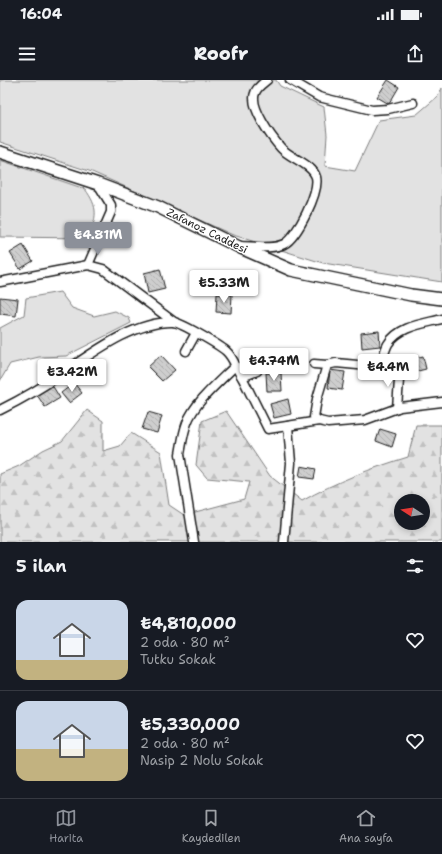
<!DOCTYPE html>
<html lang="tr">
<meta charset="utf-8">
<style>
body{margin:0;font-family:"Shantell Sans",sans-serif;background:#20242c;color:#f1f3f6;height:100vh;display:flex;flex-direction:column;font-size:15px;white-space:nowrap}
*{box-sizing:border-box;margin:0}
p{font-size:13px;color:#9ea1a6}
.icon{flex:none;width:22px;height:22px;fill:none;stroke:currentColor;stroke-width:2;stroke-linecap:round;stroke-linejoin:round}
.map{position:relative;height:462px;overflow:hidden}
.panel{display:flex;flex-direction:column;background:#171b24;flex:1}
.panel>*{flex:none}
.needle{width:26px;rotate:282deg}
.fabs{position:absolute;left:394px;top:414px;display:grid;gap:8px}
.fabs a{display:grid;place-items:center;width:36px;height:36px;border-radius:50%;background:#171b24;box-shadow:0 2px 6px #0003;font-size:20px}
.price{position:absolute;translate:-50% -34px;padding:0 9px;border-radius:4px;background:#fff;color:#222;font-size:13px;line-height:26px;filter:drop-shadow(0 1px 2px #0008)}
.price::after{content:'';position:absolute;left:50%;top:24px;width:12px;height:9px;margin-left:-6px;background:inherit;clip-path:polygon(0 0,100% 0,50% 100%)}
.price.active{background:#8c9099;color:#fff}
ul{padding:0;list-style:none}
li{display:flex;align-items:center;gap:12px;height:100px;padding:0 16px}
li+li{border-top:1px solid #363941}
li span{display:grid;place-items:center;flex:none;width:112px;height:80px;border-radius:12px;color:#555}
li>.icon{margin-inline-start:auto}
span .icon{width:48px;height:48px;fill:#fffc;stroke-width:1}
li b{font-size:17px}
h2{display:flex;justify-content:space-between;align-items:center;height:48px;padding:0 16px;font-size:17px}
.status{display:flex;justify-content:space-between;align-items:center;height:28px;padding:0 20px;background:#171b24;direction:ltr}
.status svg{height:11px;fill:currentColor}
header{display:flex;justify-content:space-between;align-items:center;height:52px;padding:0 16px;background:#171b24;font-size:18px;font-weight:800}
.tabs{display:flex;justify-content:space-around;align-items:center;height:56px;border-top:1px solid #363941;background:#171b24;font-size:11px;color:#9ea1a6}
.tabs a{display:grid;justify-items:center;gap:2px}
.tabs .active{color:#8c9099}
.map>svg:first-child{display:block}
.forest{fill:url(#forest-firs);stroke:#7f7f7f;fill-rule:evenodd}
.garden{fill:#e2e2e2;stroke:#7f7f7f}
.building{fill:url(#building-back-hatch);stroke:#1c1c1c}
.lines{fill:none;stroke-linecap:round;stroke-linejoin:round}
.street-casing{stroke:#1c1c1c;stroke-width:11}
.secondary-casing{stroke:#1c1c1c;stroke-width:14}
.path{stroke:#1c1c1c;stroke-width:1.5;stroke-dasharray:1 3;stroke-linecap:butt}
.street{stroke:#fff;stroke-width:8}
.secondary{stroke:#fff;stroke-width:11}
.labels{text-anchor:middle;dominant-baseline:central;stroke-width:3;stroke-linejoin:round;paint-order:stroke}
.street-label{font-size:11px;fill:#1c1c1c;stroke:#fff}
</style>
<div class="status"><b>16:04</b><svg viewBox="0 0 49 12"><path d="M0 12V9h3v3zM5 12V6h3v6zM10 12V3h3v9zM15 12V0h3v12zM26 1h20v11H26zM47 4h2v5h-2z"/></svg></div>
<header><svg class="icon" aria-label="menu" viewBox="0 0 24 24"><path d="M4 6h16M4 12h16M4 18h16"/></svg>Roofr<svg class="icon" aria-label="share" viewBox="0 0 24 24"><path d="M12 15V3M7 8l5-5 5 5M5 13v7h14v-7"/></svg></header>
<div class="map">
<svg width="442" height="462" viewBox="0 0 442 462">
<defs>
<pattern id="forest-firs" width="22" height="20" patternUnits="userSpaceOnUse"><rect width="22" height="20" fill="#e2e2e2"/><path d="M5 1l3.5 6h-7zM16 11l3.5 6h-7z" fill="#c1c1c1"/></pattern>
<pattern id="building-back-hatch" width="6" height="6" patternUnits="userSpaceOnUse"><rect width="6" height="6" fill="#cecece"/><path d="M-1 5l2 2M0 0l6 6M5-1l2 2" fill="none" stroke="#b0b0b0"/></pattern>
</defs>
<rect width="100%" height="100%" fill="#fff"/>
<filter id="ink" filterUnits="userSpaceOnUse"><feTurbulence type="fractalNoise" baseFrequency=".025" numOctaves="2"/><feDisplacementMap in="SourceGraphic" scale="8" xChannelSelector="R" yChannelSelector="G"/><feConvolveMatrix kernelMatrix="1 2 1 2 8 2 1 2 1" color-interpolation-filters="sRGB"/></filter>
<g filter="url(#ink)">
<path class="forest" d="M 87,330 L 103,341 L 103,371 L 120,366 L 131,353 L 161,372 L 169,425 L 184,435 L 244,419 L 249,402 L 207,398 L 196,385 L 202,341 L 226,331 L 270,396 L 302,421 C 335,402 372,388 408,377 L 416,345 L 442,345 L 442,462 L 0,462 L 0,394 L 19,386 L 43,370 L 62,361 ZM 401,421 L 423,421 L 423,443 L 401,443 Z"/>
<g class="garden">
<path d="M 0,0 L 276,0 L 280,6 L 324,27 L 327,55 L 325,86 L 355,91 L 379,40 L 416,35 L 437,17 L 442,8 L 442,202 L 323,183 L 233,155 L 92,92 L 0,62 Z"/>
<path d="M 0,80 L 85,109 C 99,128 97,137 88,158 L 0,157 Z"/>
<path d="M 60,212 L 72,228 L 94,236 L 115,231 L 129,238 L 131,243 L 66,276 L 39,277 L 10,284 L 0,301 L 0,248 L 24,235 L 26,218 Z"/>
</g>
<g class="building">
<path d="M 388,0 L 399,7 L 389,24 L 377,17 Z"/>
<path d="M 23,165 L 33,181 L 20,189 L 10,173 Z"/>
<path d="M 160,189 L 165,209 L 148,213 L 144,193 Z"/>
<path d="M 217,214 L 232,215 L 231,233 L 216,232 Z"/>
<path d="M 0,217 L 18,219 L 16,236 L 0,234 Z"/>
<path d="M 379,251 L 380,266 L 362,268 L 361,253 Z"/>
<path d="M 161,275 L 175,290 L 162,301 L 148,287 Z"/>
<path d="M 423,276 L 426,289 L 410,293 L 408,280 Z"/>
<path d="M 330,290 L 345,292 L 342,310 L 328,308 Z"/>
<path d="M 266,293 L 281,293 L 282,311 L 267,311 Z"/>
<path d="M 74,303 L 82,313 L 69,323 L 61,313 Z"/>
<path d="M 52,305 L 60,318 L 45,327 L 37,315 Z"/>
<path d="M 288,319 L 291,334 L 274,338 L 270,324 Z"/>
<path d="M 148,332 L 162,336 L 157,353 L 142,349 Z"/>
<path d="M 380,349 L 396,354 L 392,367 L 376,361 Z"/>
<path d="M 301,386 L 316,389 L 314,399 L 299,397 Z"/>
</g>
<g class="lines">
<g class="street-casing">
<g id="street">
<path d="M 290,0 L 319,17 L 372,30 L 388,29 L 413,23"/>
<path d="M 239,166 C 252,166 272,170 284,164 C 297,157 320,112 316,97 C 312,84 290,78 281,68 C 272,58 249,27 255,13 C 257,7 262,4 267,0"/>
<path d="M 88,185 L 111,132 L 111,125 L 98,104"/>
<path d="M 0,202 L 88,185 L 103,189 L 174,242"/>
<path d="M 186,271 L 196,253"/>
<path d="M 314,284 L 327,285 L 336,283 L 379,287 C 383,281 384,271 388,264 C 399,246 423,244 442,239"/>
<path d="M 327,285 L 317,319 L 314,337 L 319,341 L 328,343 L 365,340 L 400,327 L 442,322"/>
<path d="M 379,287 L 392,289 L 397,292 L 399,300 L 397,328"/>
<path d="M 242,297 L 268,349 L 319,341"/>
<path d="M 0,330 C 20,320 40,309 58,296 C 90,275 133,241 173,242 C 180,242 219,265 226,271 C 234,278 236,289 242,297 L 257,291"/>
<path d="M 194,462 L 180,374 C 182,364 183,353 187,343 C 194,323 220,301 235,286"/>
<path d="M 284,462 L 291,383 L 288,346"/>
</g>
</g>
<g class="secondary-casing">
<path id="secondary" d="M 0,72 L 98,104 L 158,127 L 241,168 L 291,190 L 411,215 L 442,219"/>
</g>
<path class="path" d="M 266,289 L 306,284"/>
<use href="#street" class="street"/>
<use href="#secondary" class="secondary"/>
</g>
</g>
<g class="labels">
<g class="street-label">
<text transform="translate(207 151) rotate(26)">Zafanoz Caddesi</text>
</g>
</g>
</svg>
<div class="fabs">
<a><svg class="needle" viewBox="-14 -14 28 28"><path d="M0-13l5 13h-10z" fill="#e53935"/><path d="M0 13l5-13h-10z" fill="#9ea1a6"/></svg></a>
</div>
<b class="price active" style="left:98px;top:176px">₺4.81M</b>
<b class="price" style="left:224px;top:224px">₺5.33M</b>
<b class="price" style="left:274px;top:302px">₺4.74M</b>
<b class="price" style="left:388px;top:308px">₺4.4M</b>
<b class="price" style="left:72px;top:313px">₺3.42M</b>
</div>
<section class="panel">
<h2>5 ilan<svg class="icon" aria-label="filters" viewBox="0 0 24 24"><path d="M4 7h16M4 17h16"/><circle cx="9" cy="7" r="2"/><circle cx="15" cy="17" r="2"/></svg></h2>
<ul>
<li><span style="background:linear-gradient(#c9d6e8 75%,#c2b280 0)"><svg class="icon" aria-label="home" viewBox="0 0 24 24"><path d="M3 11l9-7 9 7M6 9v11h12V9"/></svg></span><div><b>₺4,810,000</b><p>2 oda · 80 m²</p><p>Tutku Sokak</p></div><svg class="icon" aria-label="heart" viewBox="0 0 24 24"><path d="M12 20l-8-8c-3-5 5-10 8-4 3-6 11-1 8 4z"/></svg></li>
<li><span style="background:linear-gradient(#c9d6e8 60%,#c2b280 0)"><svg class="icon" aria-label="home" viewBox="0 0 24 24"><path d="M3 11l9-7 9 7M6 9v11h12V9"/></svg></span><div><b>₺5,330,000</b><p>2 oda · 80 m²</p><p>Nasip 2 Nolu Sokak</p></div><svg class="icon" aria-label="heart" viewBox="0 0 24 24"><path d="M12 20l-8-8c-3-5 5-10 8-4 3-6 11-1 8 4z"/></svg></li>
</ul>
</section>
<nav class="tabs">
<a class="active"><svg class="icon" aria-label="map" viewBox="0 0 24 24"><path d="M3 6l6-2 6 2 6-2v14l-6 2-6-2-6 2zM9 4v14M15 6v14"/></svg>Harita</a>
<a><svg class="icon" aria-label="saved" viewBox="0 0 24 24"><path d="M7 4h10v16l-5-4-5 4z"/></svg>Kaydedilen</a>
<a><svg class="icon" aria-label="home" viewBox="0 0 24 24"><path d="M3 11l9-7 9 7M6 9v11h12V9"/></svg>Ana sayfa</a>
</nav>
